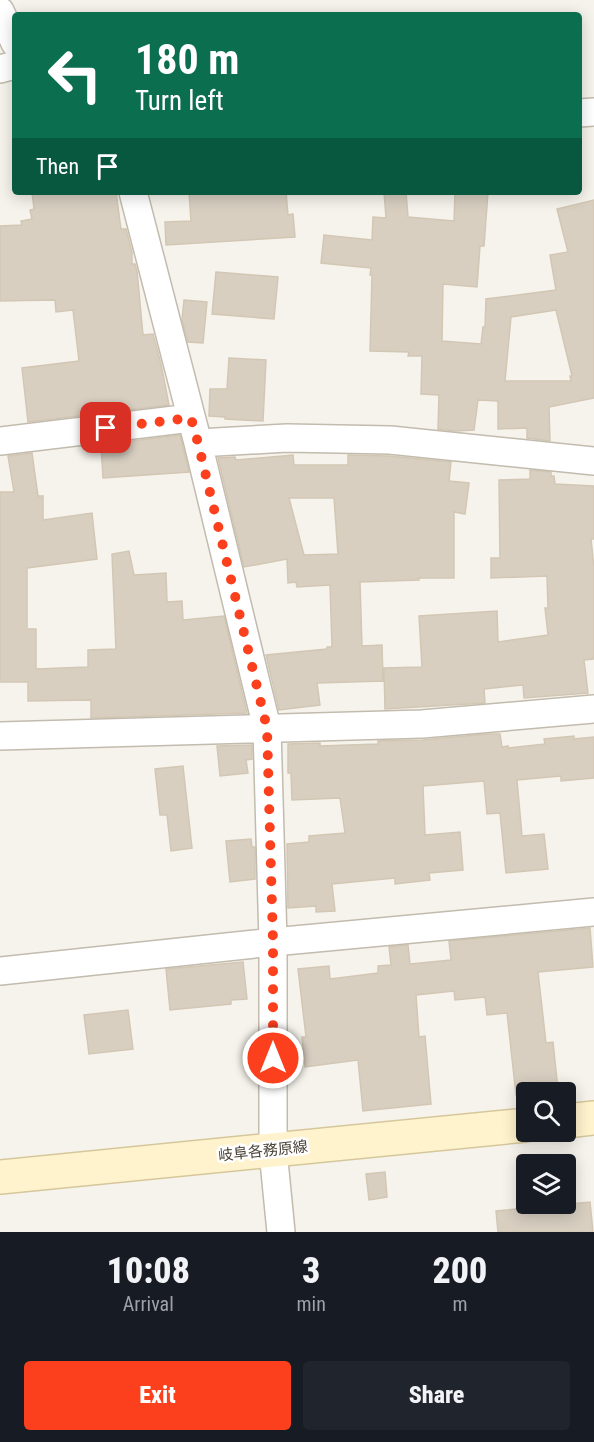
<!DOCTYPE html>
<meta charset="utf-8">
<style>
body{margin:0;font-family:"Roboto Condensed","Noto Sans JP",sans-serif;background:#20242c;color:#f1f3f6;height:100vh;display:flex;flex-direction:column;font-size:22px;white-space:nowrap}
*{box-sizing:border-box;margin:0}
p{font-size:20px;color:#9ea1a6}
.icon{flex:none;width:33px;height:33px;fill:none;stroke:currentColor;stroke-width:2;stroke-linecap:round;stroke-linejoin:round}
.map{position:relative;height:1232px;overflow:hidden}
.sheet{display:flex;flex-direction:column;background:#171b24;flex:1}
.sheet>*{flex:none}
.guide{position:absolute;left:12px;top:12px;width:570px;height:183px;border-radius:6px;box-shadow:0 3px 15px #0003;background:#0b6e4f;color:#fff;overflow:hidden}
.controls{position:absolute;left:516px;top:1082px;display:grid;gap:12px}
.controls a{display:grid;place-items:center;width:60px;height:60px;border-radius:6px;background:#171b24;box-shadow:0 3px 15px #0003;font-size:30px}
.pin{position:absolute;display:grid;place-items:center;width:51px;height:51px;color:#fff;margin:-26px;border-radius:12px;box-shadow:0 3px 9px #0006}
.me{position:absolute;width:66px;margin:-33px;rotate:0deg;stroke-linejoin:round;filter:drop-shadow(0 0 4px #0008)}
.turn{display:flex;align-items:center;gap:21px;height:126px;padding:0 24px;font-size:27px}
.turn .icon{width:78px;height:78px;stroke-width:2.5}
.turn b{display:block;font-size:42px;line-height:51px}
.then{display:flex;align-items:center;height:57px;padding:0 24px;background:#0003;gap:12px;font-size:22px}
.eta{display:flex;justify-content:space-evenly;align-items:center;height:102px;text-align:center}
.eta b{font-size:36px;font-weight:800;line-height:42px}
.cta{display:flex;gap:12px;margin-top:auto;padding:12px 24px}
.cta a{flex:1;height:69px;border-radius:6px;background:#fc3f1d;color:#fff;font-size:24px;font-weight:800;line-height:69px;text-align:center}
.cta a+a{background:#20242c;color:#f1f3f6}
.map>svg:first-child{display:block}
</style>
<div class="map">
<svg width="594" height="1232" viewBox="0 0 594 1232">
<rect width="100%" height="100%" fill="#f6f3ec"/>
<path fill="#d8cfc1" stroke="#d3c7b4" stroke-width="1.5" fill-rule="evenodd" d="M32 192H116L121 229H126L132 252V264H135L137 271 143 335 153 334 161 364 169 405 28 422 22 368 79 361 73 310 56 312 55 300 0 301V226L22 225 21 221 32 219 30 210 34 209Z
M189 192H286L288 215 293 214 295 237 166 245 165 222 191 221Z
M384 192H406L408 217 454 221 455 192H488L484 246H480L477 287 443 284 442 341 481 344 483 327H485L486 299 556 290 550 255 568 252 557 209 594 200V398L549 407 550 441 527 438V428L498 429V401L478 400 474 430 456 431 438 429 439 395 421 394 422 356H408L409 352 370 351 372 275H370L371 268 321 263 324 235 372 240 373 217 386 218ZM556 310 572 376H570L571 381H505L511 317Z
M216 272 278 277 274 319 212 314Z
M184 300 207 302 203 343 188 342 182 320Z
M229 358 266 360 263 421 225 419V417L209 416 210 389H227Z
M180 435 189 472 103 478 101 445Z
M32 453 38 496H43V520L92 513 97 559 27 568V629H36V669L88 667V650L116 649 112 554 129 551 134 575 166 573 167 602 182 601 183 620 224 616 247 713 91 718V700L28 701V682H0V492H14L8 456Z
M293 455 294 465H348V455L389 456 451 462 449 481 469 483 465 514 454 512V578H419V580L360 582 362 646 382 645 383 681 317 683 320 705 279 710 266 655 327 649V647H332L330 585 297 587 296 582 288 583 287 559 244 567 218 458 235 457 236 460ZM289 498H334L338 554 304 555Z
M530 470 551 472V476H554L555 484 594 486V539H591L594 568V659L584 660 588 693 524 698 523 685 484 689 485 703 385 709 384 668 422 667 419 616 497 611 498 642 548 635 545 608H548L547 576 491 578V558H500L499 480 530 479Z
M487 734H500L502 747 508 746V748L545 744 544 739 574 736V739L594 737V778L561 781V776L517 780 522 836 544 834 548 869 506 873 500 813 487 814 484 781 423 786 425 835 460 832 463 870 429 873 430 880 395 884V878L332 884 335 911 316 912V906L288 908 287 844 309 842V836L345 833 340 798 292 800 291 773H288V744L320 743V746L378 744V741L423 740Z
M252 745V759L246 760 248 773 220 776 217 746Z
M183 766 192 848 171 851 167 815H160L155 769Z
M251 839 252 847H255V879L230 882 226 841Z
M590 928 593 967 538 972 546 1043 553 1042 558 1090 526 1092V1094L516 1095 507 1013 487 1015 485 997 455 1000 454 991 416 995 419 1037 425 1036 431 1104 363 1111 358 1060 305 1067 302 1037H306L298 969 329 966 330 979 378 973V966L391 965 389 947 408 945 410 964 451 960 449 941Z
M243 962 247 999 231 1000V1004L170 1010 166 969Z
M128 1010 133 1049 89 1054 84 1015Z
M385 1172 387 1197 369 1200 366 1174Z
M590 1202 593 1232H498L496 1211Z"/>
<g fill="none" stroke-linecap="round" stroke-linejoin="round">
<defs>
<path id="street" d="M0 11 15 43
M0 69 15 65
M579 113 594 112
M133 192 198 443 267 728 273 942V1151L281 1232
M0 441 191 418
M198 443 287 438 390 440 594 461
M0 736 422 724 594 709
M0 971 273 942 594 912"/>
<path id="secondary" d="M566 1121 594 1118
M0 1177 526 1125"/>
</defs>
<use href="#street" stroke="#c2bbae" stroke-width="30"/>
<use href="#secondary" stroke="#d6c79b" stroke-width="36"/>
<use href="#street" stroke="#fff" stroke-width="27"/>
<use href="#secondary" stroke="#fff3cd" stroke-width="33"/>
</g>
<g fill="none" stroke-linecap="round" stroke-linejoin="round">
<path stroke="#fc3f1d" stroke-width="10" stroke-dasharray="0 18" d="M106 428 191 418 198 443 267 728 273 942V1058"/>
</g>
<g text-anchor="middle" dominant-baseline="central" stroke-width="5" stroke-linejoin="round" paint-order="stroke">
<g font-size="15" fill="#4b4439" stroke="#fff">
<text transform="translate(263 1151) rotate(-6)">岐阜各務原線</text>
</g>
</g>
</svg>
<div class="controls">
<a><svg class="icon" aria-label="search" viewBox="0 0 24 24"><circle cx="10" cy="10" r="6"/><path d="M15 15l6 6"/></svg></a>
<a><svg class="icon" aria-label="layers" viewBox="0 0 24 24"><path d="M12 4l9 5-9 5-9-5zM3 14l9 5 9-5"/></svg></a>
</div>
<div class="pin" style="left:106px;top:428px;background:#d93025"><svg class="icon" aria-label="arrive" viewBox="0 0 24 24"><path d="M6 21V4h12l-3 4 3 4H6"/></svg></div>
<svg class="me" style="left:273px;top:1058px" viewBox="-20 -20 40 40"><circle r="17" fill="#fc3f1d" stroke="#fff" stroke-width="3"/><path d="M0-11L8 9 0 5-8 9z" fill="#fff"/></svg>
<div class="guide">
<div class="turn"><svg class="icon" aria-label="left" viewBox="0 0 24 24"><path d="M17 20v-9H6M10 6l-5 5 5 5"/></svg><div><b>180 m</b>Turn left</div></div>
<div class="then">Then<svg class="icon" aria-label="arrive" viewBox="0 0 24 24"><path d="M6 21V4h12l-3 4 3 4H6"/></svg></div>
</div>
</div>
<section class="sheet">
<div class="eta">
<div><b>10:08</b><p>Arrival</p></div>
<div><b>3</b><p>min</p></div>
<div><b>200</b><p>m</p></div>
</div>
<div class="cta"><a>Exit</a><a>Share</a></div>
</section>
